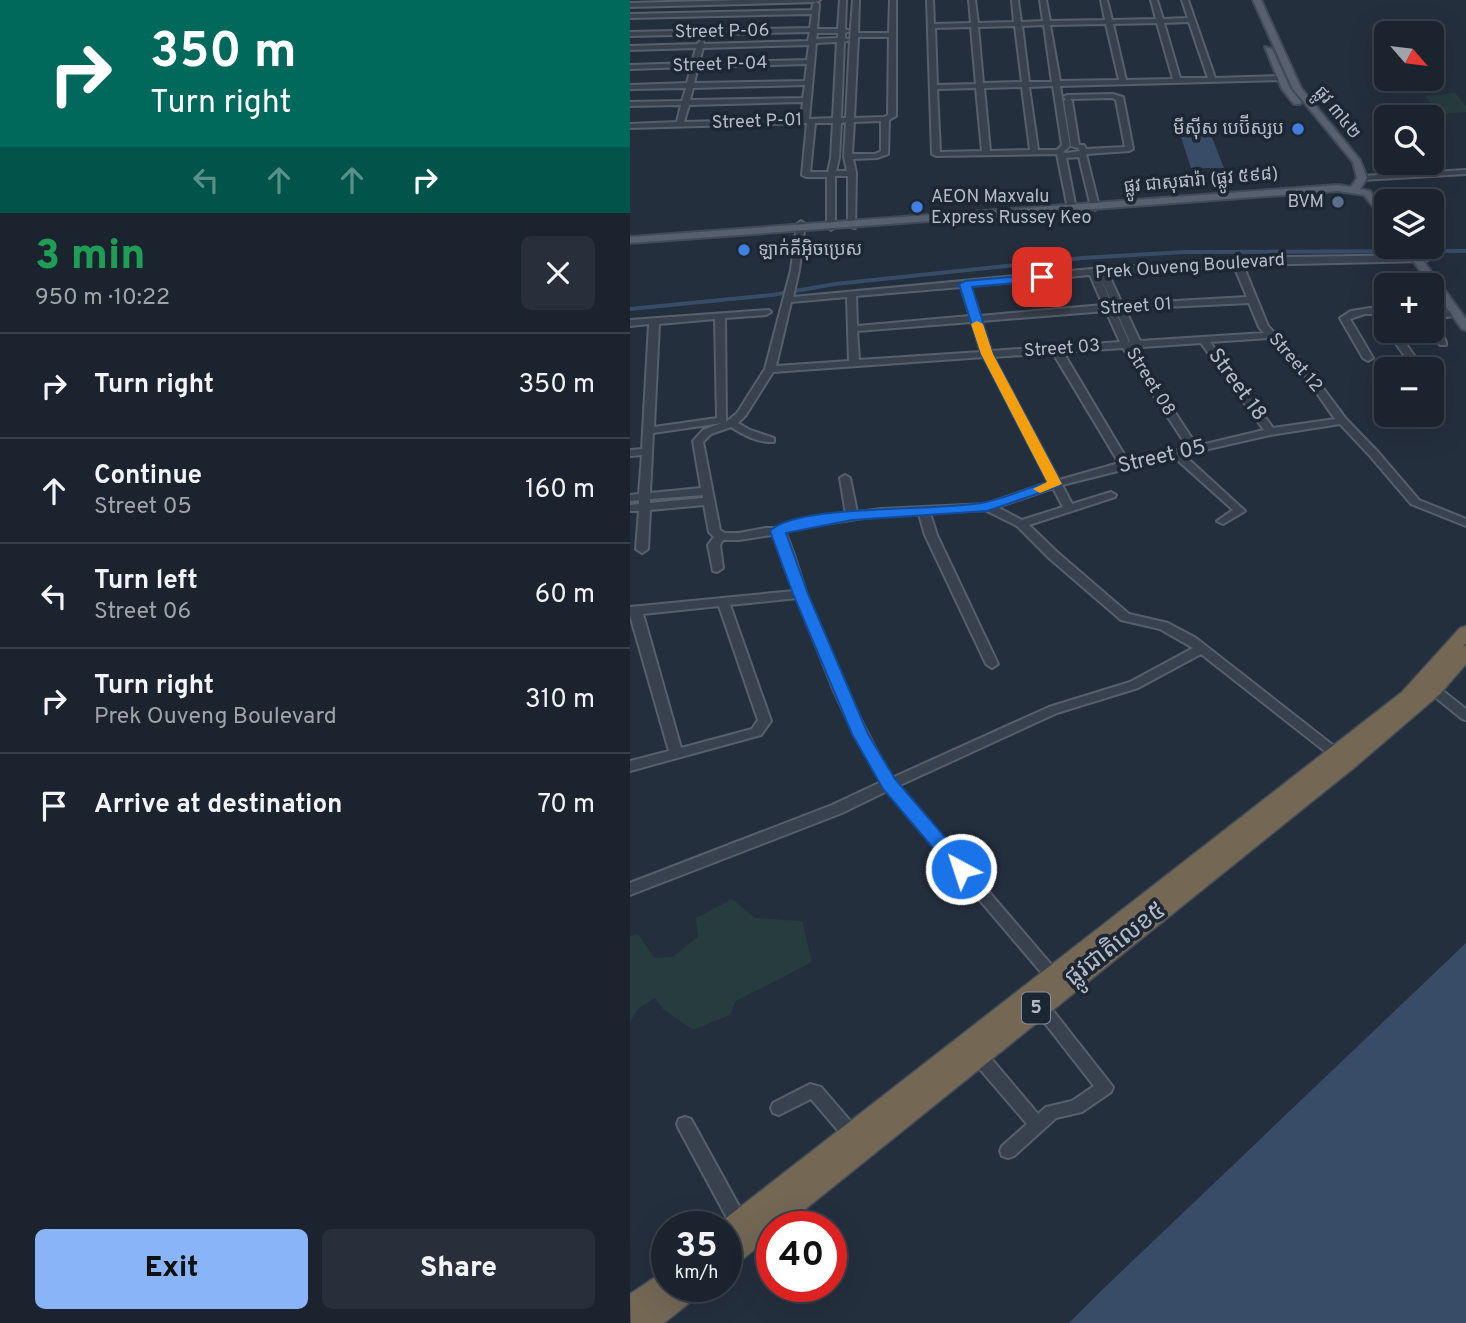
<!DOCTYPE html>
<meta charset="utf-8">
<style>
body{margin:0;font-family:Overpass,"Noto Sans Khmer",sans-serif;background:#282f3a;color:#f1f3f6;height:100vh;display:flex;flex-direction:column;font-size:26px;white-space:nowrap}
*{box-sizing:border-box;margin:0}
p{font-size:23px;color:#a0a4aa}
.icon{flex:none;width:38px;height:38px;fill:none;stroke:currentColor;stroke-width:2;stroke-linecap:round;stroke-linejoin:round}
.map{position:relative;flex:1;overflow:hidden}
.details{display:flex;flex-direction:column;background:#1b232e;width:630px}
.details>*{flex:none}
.hud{background:#00695c;color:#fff;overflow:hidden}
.needle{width:46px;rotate:118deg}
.fabs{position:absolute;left:744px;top:21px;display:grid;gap:14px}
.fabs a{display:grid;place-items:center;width:70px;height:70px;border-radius:10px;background:#1b232e;box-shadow:0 7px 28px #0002,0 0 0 2px #39404a;font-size:35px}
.speed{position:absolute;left:21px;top:1211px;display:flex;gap:14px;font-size:35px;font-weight:700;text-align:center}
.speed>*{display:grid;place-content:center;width:91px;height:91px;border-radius:50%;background:#1b232e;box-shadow:0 7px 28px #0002,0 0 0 2px #39404a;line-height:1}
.speed small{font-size:18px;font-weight:400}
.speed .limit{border:10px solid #d22;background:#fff;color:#111}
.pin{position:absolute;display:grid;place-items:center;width:60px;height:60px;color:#fff;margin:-30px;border-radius:14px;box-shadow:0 4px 10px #0006}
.me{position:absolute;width:77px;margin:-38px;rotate:320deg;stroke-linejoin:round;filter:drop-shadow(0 0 5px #0008)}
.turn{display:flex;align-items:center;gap:24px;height:147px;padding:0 35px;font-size:32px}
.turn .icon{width:91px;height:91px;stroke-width:2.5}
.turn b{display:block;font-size:49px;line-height:60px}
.lanes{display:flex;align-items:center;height:66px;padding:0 35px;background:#0003;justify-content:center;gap:35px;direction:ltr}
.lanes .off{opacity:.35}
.round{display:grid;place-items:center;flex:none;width:74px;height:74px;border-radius:10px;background:#282f3a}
.overview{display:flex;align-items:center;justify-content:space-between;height:119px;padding:0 35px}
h1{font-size:42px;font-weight:800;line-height:52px;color:#1e9e55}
.action{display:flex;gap:14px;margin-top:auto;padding:14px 35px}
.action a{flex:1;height:80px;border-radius:10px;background:#8ab4f8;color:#111;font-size:28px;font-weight:800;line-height:80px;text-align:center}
.action a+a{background:#282f3a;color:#f1f3f6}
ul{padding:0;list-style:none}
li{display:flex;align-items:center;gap:21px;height:105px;padding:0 35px;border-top:2px solid #39404a}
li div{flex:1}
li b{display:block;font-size:26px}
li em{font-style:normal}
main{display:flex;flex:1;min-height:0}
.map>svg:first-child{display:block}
</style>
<main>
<section class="details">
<div class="hud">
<div class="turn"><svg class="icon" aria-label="right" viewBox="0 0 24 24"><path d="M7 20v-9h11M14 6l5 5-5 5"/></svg><div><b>350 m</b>Turn right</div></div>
<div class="lanes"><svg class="icon off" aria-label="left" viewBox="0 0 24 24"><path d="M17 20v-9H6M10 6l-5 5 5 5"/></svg><svg class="icon off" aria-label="ahead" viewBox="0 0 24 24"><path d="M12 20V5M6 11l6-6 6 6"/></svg><svg class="icon off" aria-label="ahead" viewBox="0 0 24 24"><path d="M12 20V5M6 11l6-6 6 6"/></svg><svg class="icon" aria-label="right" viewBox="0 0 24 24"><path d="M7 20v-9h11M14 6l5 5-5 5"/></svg></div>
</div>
<div class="overview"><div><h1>3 min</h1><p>950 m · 10:22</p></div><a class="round"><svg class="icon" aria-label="close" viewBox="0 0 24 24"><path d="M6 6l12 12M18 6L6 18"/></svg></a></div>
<ul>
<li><svg class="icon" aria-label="right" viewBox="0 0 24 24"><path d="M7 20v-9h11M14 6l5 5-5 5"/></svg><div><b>Turn right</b></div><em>350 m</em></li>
<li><svg class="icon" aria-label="ahead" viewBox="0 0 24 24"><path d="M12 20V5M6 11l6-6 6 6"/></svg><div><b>Continue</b><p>Street 05</p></div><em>160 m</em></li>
<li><svg class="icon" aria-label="left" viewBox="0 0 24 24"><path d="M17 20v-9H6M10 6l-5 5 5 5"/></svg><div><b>Turn left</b><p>Street 06</p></div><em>60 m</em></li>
<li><svg class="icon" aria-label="right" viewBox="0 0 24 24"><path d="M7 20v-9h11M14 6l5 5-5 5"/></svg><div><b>Turn right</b><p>Prek Ouveng Boulevard</p></div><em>310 m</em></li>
<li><svg class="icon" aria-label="arrive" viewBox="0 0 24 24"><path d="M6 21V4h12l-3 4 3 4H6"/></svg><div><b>Arrive at destination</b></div><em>70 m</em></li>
</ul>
<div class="action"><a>Exit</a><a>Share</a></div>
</section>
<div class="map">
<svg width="836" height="1323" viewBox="0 0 836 1323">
<rect width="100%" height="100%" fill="#242f3e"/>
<path fill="#263c3f" d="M825 93 836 106V112L810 114 795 96Z
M102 899 125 918 172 921 182 962 106 1001 100 1015 63 1030 33 1009 25 998 9 1008 0 1021V936L8 934 24 958 42 957 68 937 66 918Z"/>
<path fill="#394c67" d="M581 135 594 168H561L551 137Z
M836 943V1323H439L471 1291Z"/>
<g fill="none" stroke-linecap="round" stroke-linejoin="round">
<path fill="#394c67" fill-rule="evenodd" d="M836 249V253L555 254 452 260 205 286 142 297 0 311V307L142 293 205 282 452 256 555 250Z"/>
<defs>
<path id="minor" d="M112 0H190L186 2 189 4 187 29H208L210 0H216L215 29 220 31 215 33V38L220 40 223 0H229L228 33H259L260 0H266V116L259 120 258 154 247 158 223 159 226 173 225 228 218 226V176H205V227L201 230 197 227V177H176L172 175 177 123 0 128V124L47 122 51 105 0 106V102L52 101 56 88 0 89V85L57 83 61 67 0 69V65L62 63 66 48 0 50V46L67 44 71 40 73 41 74 44 178 41 180 32 0 36V32L180 28 182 14 0 18V14L182 10 183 4 186 2 0 7V3ZM187 33H208V38L186 39ZM228 37H259L258 115 254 117 224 118ZM220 40 216 118H211L214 42ZM207 42 203 118 179 119 186 43ZM179 45 177 60 69 63 73 48ZM177 64 175 81 64 83 68 67ZM175 85 173 98 60 100 63 88ZM173 102 171 119 54 122 59 105ZM251 121V151L245 154H222L224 122ZM216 122 214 157 217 171H206L209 158 211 123ZM185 123H203L201 158 198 172H180Z
M297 0H303L304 24 341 23 339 0H345L348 23 384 22 382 0H388L391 22 413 21 410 0H416L420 21 475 20 471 0H477L482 20 526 19 521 0H527L533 19 558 18 552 0H558L585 78 651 76 655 78 651 80 430 86 440 146 433 152 436 153 450 151 448 148 441 146 434 101 436 99 433 97 437 95 483 94 493 97 503 149 499 151 456 154 469 207 465 210 461 207 449 157 436 158 446 209 442 212 438 209 427 154 306 156 302 154ZM559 22 578 78H550L534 23ZM527 23 543 79 496 80 483 24ZM476 24 489 80 430 81 420 25ZM414 25 422 82H399L392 26ZM385 26 392 82 353 83 348 27ZM341 27 346 84 307 85 305 28ZM423 86 432 145 427 150H408L399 87ZM392 87 400 150 360 151 354 88ZM346 88 352 151 310 152 307 89ZM482 98 486 100 495 147 456 149 454 145H449L442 101 440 99Z
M836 170V174L732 180 728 178 732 176Z
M171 221 175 224 169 270 163 297 472 268 659 257 796 255 800 258 796 261 613 265 638 326 681 372 716 419 748 452 789 500 836 519V526L781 504 740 456 710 424 640 435 570 451 565 454 554 455 615 511 593 524 587 521 603 510 544 457 432 485 442 504 481 492 486 495 485 497 399 525 427 552 499 614 538 623 566 638 718 757 716 760H706L571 654 508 688 427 713 268 786 431 976 433 980 431 984 426 986 421 984 257 791 212 813 0 895V883L202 805 251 782 224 734 204 691 167 598 100 605 141 721 131 735 0 771V761L39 751 0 615V607L164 591 146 536 142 535 109 540H93L90 545 93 568 87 572 83 571 78 545 84 537 79 532 74 505 20 510 18 549 12 553 6 549 9 511H0V505L9 504V500L0 501V495L9 494 12 455 0 456V450L12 449 19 324 0 326V320L139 310 141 312 136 315 95 318 96 422 107 413 135 369 161 270 167 224ZM604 266 617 297 492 304 478 273ZM469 274 483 305H482ZM460 275 473 305 350 316 340 286ZM331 287 340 316 227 326 226 296ZM217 297 219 361 146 366 161 302ZM619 303 629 327 634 333 510 341 495 309ZM485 310H486L500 342H499ZM476 311 490 342 361 351 351 321ZM85 319 87 418 24 427 29 324ZM342 322 351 352 229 360 227 331ZM639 338 675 376 705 419 643 428 580 342ZM571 343 634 430 567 446 502 347 508 351 511 350 512 347ZM493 348 558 448 498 461 433 352ZM423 353 489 463 429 480 363 357ZM354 357 420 482 356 504 252 509 227 512 220 478 215 475 210 478 216 514 159 523 145 528H135L109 533H95L90 530 73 442 81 434 101 427C113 435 129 443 144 442V438L120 430 108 423 116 415 143 372ZM92 423 73 430 63 441 71 488 20 493 23 433ZM423 488 433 507 392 520 367 507ZM73 495V498L20 503V499ZM355 510 387 526 419 558 491 620 530 629 563 648 500 682 419 707 262 778C228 720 203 660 178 598 170 576 165 553 155 532L162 529 252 515 289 514 295 535 356 664 362 668 368 664 307 535 300 513ZM89 606 128 720 122 729 51 748 13 614Z
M740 308H756V314H735L720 319 743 358 738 361 733 358 710 318 721 311Z
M825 310 830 313 828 315 802 320V314Z
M802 325C808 327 817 340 816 345H810L799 331H802Z
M757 331H767L785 357 783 359H777Z
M804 686 808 687 836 709V720L832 719 800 693 798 690 800 687Z
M406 1002 424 1012 483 1087 481 1092 452 1112 426 1118 384 1156 378 1158 372 1156 370 1151 372 1146 397 1124 342 1060 340 1055 342 1050 348 1048 354 1050 408 1114 416 1107 442 1101 464 1086 414 1022 401 1013 398 1008 401 1003Z
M180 1084 191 1087 228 1130 230 1135 228 1140 222 1142 216 1140 181 1099 149 1115 143 1113 141 1108 143 1103Z
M55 1117 61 1119 115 1217 117 1223 115 1229 109 1231 103 1229 49 1129 47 1124 49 1119Z"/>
<path id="major" d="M623 0H631L671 88 730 160 737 178 730 189 740 191 756 211V220L753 219 734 195 708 191 0 243V237L708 185 721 187 727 178 723 162 663 89Z
M635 47 642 49 660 88 671 102 670 104H664L652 89Z
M773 247H783L836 319V330L832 329Z"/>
<path id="highway" d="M836 626V643L833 647 836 646V664L810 694 725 767 153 1227H142V1236L105 1265 96 1269V1227H87V1225L772 692 830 628Z
M37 1269V1286H72L69 1295 34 1323H1L0 1294Z"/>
</defs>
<use href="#minor" stroke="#565f6c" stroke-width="4"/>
<use href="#major" stroke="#414a57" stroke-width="4"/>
<use href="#highway" stroke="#434c59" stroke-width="3"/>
<use href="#minor" fill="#38414e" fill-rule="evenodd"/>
<use href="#major" fill="#56606e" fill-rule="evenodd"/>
<use href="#highway" fill="#746855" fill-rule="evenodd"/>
</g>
<path fill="#1a73e8" stroke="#114b97" stroke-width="2" d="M412 274 416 275V280L342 287 363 354 432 484 430 486 357 511 222 520 156 533 178 594 238 734 265 779 338 864 340 869 338 874H325L253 789 222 734 163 594 140 531C167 503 314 512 356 502 377 498 397 488 417 482L351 354 329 284 335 281Z"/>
<path fill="#f59e0b" d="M347 321 353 324 363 354 432 484 410 493 403 489 417 482 351 354 341 324Z"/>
<g fill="#3f7fe0" stroke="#1d2633" stroke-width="2.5">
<circle cx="668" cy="129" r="7"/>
<circle cx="287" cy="207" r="7"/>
<circle cx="114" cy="250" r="7"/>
</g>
<circle fill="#5c6f8a" stroke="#1d2633" stroke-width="2.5" cx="708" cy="202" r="7"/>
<g text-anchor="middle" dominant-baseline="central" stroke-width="7" stroke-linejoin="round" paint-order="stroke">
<g font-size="18" fill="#b4bcc9" stroke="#1d2633">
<text transform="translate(92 32) rotate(-1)">Street P-06</text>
<text transform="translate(90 65) rotate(-2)">Street P-04</text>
<text transform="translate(707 113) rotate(51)">ផ្លូវ ៣៤២</text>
<text transform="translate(127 122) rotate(-2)">Street P-01</text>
<text transform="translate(571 181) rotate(-5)">ផ្លូវ ជាសុផារ៉ា (ផ្លូវ ៥៩៨)</text>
<text transform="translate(560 267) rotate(-4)">Prek Ouveng Boulevard</text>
<text transform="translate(506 307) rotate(-4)">Street 01</text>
<text transform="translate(432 349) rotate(-4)">Street 03</text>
<text transform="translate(665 363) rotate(49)">Street 12</text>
<text transform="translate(520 382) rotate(58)">Street 08</text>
</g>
<g font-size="18" fill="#b4bcc9" stroke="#1d2633" text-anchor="end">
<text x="654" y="129">មីសុីស បេប៊ីស្សប</text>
<text x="301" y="197" text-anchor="start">AEON Maxvalu<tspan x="301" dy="21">Express Russey Keo</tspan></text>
<text x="694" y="202">BVM</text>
<text x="128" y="250" text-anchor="start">ឡាក់គីអ៊ិចប្រេស</text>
</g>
<rect fill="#1d2633" stroke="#878f9c" stroke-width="2" x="392" y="992.5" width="28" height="31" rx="5"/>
<g font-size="19" font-weight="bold" fill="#b4bcc9">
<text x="406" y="1008">5</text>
</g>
<g font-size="21" fill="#b4bcc9" stroke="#1d2633">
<text transform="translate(607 385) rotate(54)">Street 18</text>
<text transform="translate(532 457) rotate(-13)">Street 05</text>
</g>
<g font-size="24" fill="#b4bcc9" stroke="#1d2633">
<text transform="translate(486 945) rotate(-38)">ផ្លូវជាតិលេខ៥</text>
</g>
</g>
</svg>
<div class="fabs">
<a><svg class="needle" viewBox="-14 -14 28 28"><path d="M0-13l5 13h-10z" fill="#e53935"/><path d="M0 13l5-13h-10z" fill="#a0a4aa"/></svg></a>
<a><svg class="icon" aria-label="search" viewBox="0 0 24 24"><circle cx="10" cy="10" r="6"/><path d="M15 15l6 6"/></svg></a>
<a><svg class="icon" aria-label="layers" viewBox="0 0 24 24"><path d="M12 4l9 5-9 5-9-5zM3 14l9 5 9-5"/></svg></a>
<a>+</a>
<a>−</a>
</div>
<div class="speed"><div>35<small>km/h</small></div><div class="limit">40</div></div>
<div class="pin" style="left:412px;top:277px;background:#d93025"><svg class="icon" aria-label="arrive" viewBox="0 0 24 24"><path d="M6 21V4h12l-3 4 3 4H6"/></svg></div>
<svg class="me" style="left:331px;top:869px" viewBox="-20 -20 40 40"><circle r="17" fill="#1a73e8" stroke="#fff" stroke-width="3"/><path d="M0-11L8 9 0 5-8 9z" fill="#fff"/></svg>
</div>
</main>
